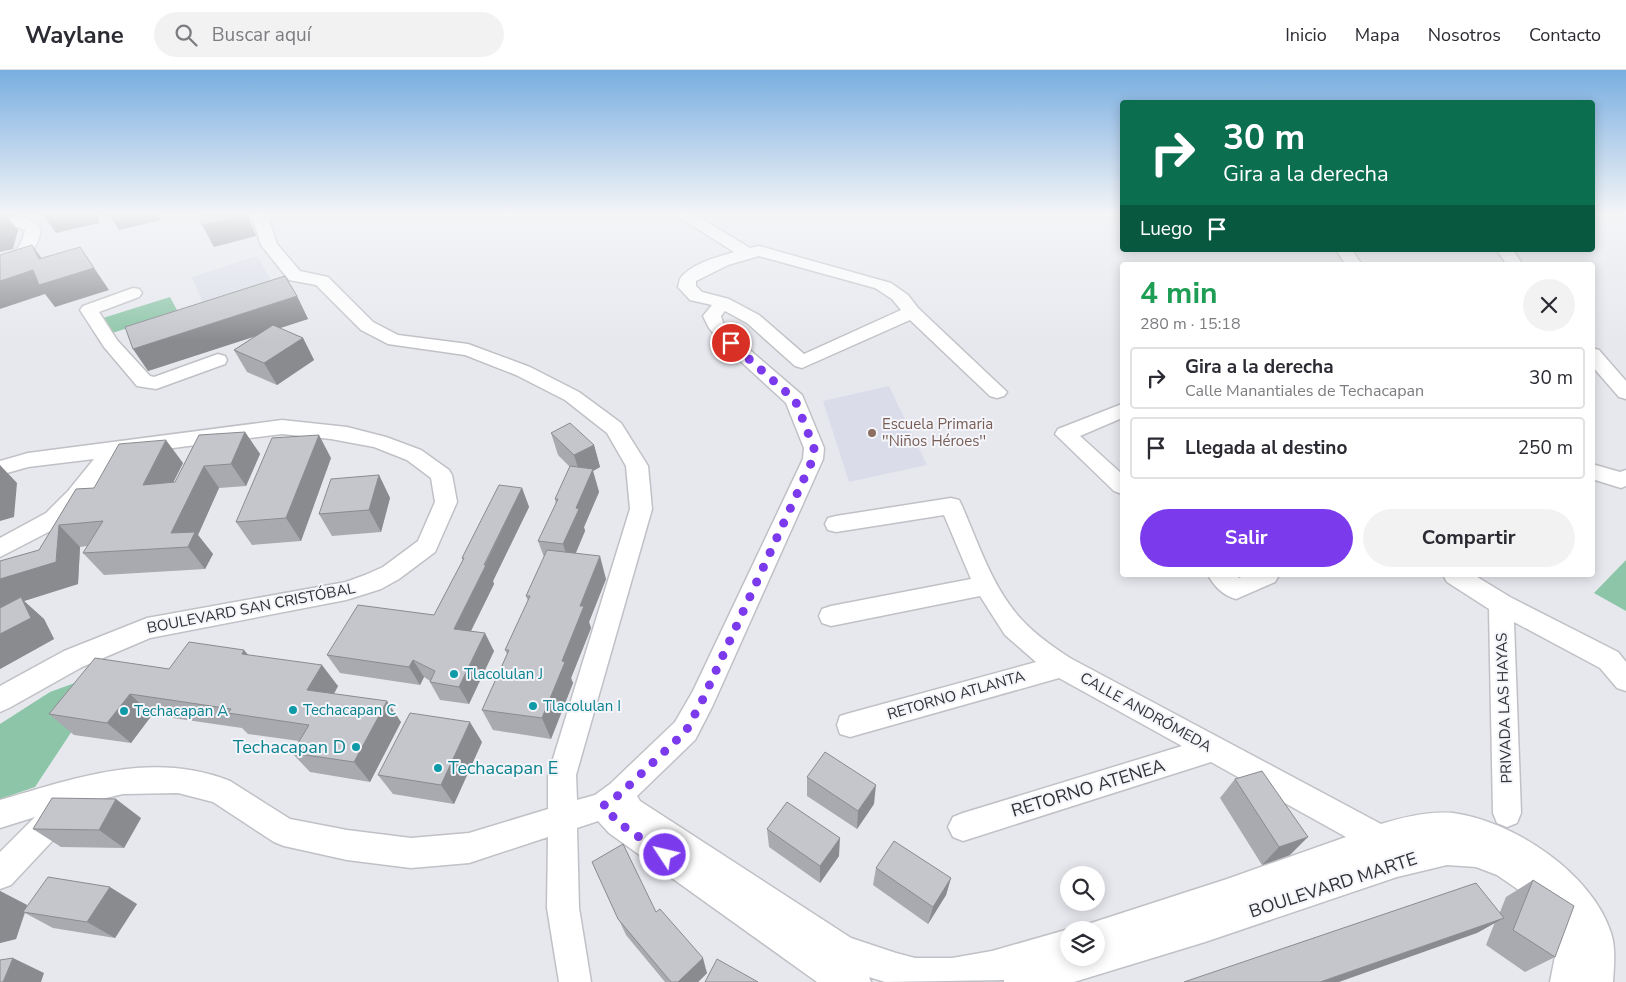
<!DOCTYPE html>
<html lang="es">
<meta charset="utf-8">
<style>
body{margin:0;font-family:"Nunito Sans",sans-serif;background:#f2f2f3;color:#2b2b33;height:100vh;display:flex;flex-direction:column;font-size:19px;white-space:nowrap}
*{box-sizing:border-box;margin:0}
p{font-size:16px;color:#7c7c81}
.icon{flex:none;width:28px;height:28px;fill:none;stroke:currentColor;stroke-width:2;stroke-linecap:round;stroke-linejoin:round}
.map{position:relative;flex:1;overflow:hidden}
.details{position:absolute;left:1120px;top:192px;width:475px;height:315px;display:flex;flex-direction:column;background:#fff;border-radius:5px;box-shadow:0 2px 12px #0003}
.details>*{flex:none}
.hud{position:absolute;left:1120px;top:30px;width:475px;height:152px;border-radius:5px;box-shadow:0 2px 12px #0003;background:#0b6e4f;color:#fff;overflow:hidden}
.buttons{position:absolute;left:1060px;top:796px;display:grid;gap:10px}
.buttons a{display:grid;place-items:center;width:45px;height:45px;border-radius:50%;background:#fff;box-shadow:0 2px 12px #0003;font-size:25px}
.pin{position:absolute;display:grid;place-items:center;width:42px;height:42px;color:#fff;margin:-21px;border:2px solid #fff;border-radius:50%;box-shadow:0 1px 5px #0007}
.me{position:absolute;width:55px;margin:-28px;rotate:305deg;stroke-linejoin:round;filter:drop-shadow(0 0 4px #0008)}
.turn{display:flex;align-items:center;gap:18px;height:105px;padding:0 20px;font-size:22px}
.turn .icon{width:65px;height:65px;stroke-width:2.5}
.turn b{display:block;font-size:35px;line-height:42px}
.then{display:flex;align-items:center;height:48px;padding:0 20px;background:#0003;gap:10px;font-size:19px}
.round{display:grid;place-items:center;flex:none;width:52px;height:52px;border-radius:26px;background:#f2f2f3}
.overview{display:flex;align-items:center;justify-content:space-between;height:85px;padding:0 20px}
h1{font-size:30px;font-weight:700;line-height:38px;color:#1e9e55}
.action{display:flex;gap:10px;margin-top:auto;padding:10px 20px}
.action a{flex:1;height:58px;border-radius:30px;background:#7c3aed;color:#fff;font-size:20px;font-weight:700;line-height:58px;text-align:center}
.action a+a{background:#f2f2f3;color:#2b2b33}
ul{padding:0;list-style:none}
li{display:flex;align-items:center;gap:15px;height:62px;margin:0 10px 8px;padding:0 10px;border:2px solid #e1e1e2;border-radius:5px}
li div{flex:1}
li b{display:block;font-size:19px}
li em{font-style:normal}
header{display:flex;align-items:center;gap:30px;box-sizing:border-box;height:70px;padding:0 25px;background:#fff;border-bottom:1px solid #e1e1e2}
header strong{font-size:24px}
nav{display:flex;gap:28px;margin-inline-start:auto;font-size:18px}
.search{width:350px;height:45px;background:#f2f2f3;display:flex;align-items:center;gap:12px;box-sizing:border-box;padding:0 18px;border-radius:28px;color:#7c7c81;font-size:19px}
.map>svg:first-child{display:block}
</style>
<header>
<strong>Waylane</strong>
<div class="search"><svg class="icon" aria-label="search" viewBox="0 0 24 24"><circle cx="10" cy="10" r="6"/><path d="M15 15l6 6"/></svg>Buscar aquí</div>
<nav><a>Inicio</a><a>Mapa</a><a>Nosotros</a><a>Contacto</a></nav>
</header>
<div class="map">
<svg width="1626" height="912" viewBox="0 0 1626 912">
<rect width="100%" height="100%" fill="#e7e8ee"/>
<path fill="#dadde9" d="M257 186 272 212 204 235 192 207Z
M889 316 927 395 849 412 823 331Z"/>
<path fill="#8cc5a7" d="M170 227 178 242 109 264 103 248Z
M1626 490V541L1594 523Z
M113 599 35 717 0 729V654L50 622Z"/>
<g fill="none" stroke-linecap="round" stroke-linejoin="round">
<defs>
<path id="minor" d="M251 143H267L277 174 300 201 328 207 373 252 398 265 468 274 530 297 579 322 621 353 648 396 652 439 576 705 577 730 595 725 610 714 675 652 693 621 803 389 804 378 786 333 725 277 709 258 703 246 712 235 690 230 678 217 680 209C690 194 717 187 734 182L673 143H692L750 178 759 176 891 213 908 225 918 238 1007 322 1004 326 997 328 990 326 910 250 802 298 795 296 747 253 725 241 721 246 723 253 737 269 802 325 824 378 823 389 712 637 695 670 637 726 640 731 851 868 896 883 915 888H952L992 881 1069 859 1071 860H1069V888H1096V860H1083L1085 855 1227 809 1346 767 1211 692 963 771 953 767 948 757 953 747 963 743 1182 676 1059 608 850 667 840 664 837 655 840 646 850 643 1036 592 1005 565 980 526 831 556 822 553 819 546 822 539 831 536 971 509 944 445 836 462 828 460 825 454 828 448 836 446 951 428 959 430 962 436C979 475 993 519 1022 550 1036 565 1053 577 1070 588L1381 754C1404 747 1429 741 1453 743 1513 751 1592 803 1611 863 1616 878 1614 896 1613 912H1550L1557 876 1551 855 1532 829 1497 805 1476 797 1447 795 1397 807 1205 872 1074 912H1004V910L885 912 869 907 871 912H817L609 763 598 751 577 758 579 838 591 912H559L547 838 548 767 469 793 411 798 347 790 284 776 274 772 213 732 178 723 123 724 72 736 74 742 70 752 11 815 0 819V782L35 747 0 758V730C76 708 152 680 230 711L290 749 347 760 411 768 469 763 548 739V705L630 439 626 396 607 363 565 330 516 305 465 285 388 274 361 260 316 215 289 210 261 175ZM759 186 875 218 892 229 901 240 804 284 759 245 729 229 702 222 696 216V211L728 195Z
M0 146C14 146 32 147 41 159 37 183 23 194 0 200V189C15 183 22 177 25 160L17 157 0 156Z
M1336 180H1352L1362 195H1346Z
M1497 180H1513L1523 195H1507Z
M133 218 139 219 142 223 139 227 99 242 117 270 150 306 154 307 218 284 225 286 227 290 225 294 156 319 137 316 104 277 80 240 83 236Z
M1592 278 1599 280 1626 311V329L1619 327 1592 296Z
M1122 334V348L1080 366 1122 404V424L1114 421 1055 364 1058 359Z
M282 350 347 357 386 367 421 380 449 400 452 405 457 432 435 482 399 509 381 519 346 530 150 568 82 597 9 638 0 642V616L64 581 147 548 346 512 365 505 383 497 418 471 435 432 431 408 407 390 374 377 331 369 282 364 119 385 84 433 62 455 0 487V468L46 443 68 421 94 389 28 397 0 405V391L28 383Z
M1592 394 1620 402 1626 400V416L1621 418 1592 409Z
M1208 505H1235L1239 508 1245 505H1279L1275 512 1236 529C1224 526 1214 516 1208 505Z
M1443 505H1474L1510 527 1618 582 1626 592V621L1617 618 1600 598 1514 552 1521 743 1517 753 1507 757 1497 753 1493 743 1489 539 1447 512Z"/>
</defs>
<use href="#minor" stroke="#c0c1c6" stroke-width="3"/>
<use href="#minor" fill="#fff" fill-rule="evenodd"/>
</g>
<path fill="#a9aaaf" d="M297 226 308 249 280 258 303 268 314 290 277 315 247 302 234 280 256 266 148 301Z
M245 362 260 384 246 416 219 418 198 465 213 484 205 499 104 505 83 483 87 476 80 477 78 514 24 531 44 549 54 569 0 599V491L39 480 76 419 94 418 183 393 173 412H175Z
M551 363 594 375 600 397 593 401 599 422 584 457 585 461 576 483 606 509 589 552 591 558 571 608 573 613 551 669 493 660 482 640 507 584 505 580 528 531 526 526 544 487 538 471 556 434 555 429 570 397 558 385Z
M331 388 301 471 252 475 236 452Z
M379 405 390 428 381 462 332 466 319 444Z
M522 418 529 437 493 511 494 514 471 561 494 581 469 634 440 630 430 612V611L424 607 420 615 340 603 327 585 434 545 463 491 462 488Z
M248 585 338 616 334 624 401 652 370 712 310 702 292 683 299 671 248 664 242 658 152 645 131 673 74 665 49 644 169 599Z
M482 672 454 734 393 724 378 705Z
M807 707 874 734 857 759 807 726Z
M1235 709 1290 785 1262 795 1220 728Z
M141 748 124 778 61 777 33 759Z
M767 759 839 786 820 813 769 777Z
M592 792 656 842 707 903 698 912H665L626 865Z
M876 798 951 808 946 825 928 854 873 815Z
M1533 810 1555 887 1525 902 1486 875 1495 852 1477 863 1500 842 1506 827Z
M0 821 27 835 26 837 137 834 115 868 53 858 25 843 16 869 0 873Z"/>
<path fill="#8a8b8f" d="M1 143H5L18 160 13 179 0 182V147Z
M42 143H98L99 153 56 163Z
M108 143H160L161 150 119 160Z
M244 143H247L256 166 214 177 202 155Z
M32 175 48 197 80 177 109 220 55 237 45 224 0 239V211L33 200 39 189Z
M297 226 308 249 148 301 133 279Z
M303 268 314 290 277 315 264 293Z
M245 362 260 384 246 416 231 394Z
M319 365 331 388 301 471 286 448Z
M166 370 183 393 161 437 143 415Z
M594 375 600 397 593 401 599 422 584 457 585 461 570 496 563 474 576 438 581 408 574 385Z
M0 395 17 413 14 447 0 451Z
M204 396 219 418 198 465 213 484 205 499 188 477 171 463Z
M379 405 390 428 381 462 369 440Z
M522 418 529 437 493 511 494 514 463 577 454 559Z
M59 455 80 477 78 514 24 531 44 549 54 569 0 599V509L56 492Z
M600 486 606 509 589 552 591 558 571 608 573 613 551 669 542 648 580 536Z
M485 563 494 581 469 634 459 617Z
M244 580 262 601 242 584Z
M413 590 424 607 420 615 409 597Z
M322 595 338 616 324 641 307 620Z
M130 624 152 645 131 673 107 653Z
M387 631 401 652 370 712 354 692Z
M470 652 482 672 454 734 441 715Z
M876 715 874 734 857 759 858 741Z
M116 729 141 748 124 778 99 760Z
M1308 767 1290 785 1262 795 1279 777Z
M840 768 839 786 820 813V796Z
M951 808 946 825 928 854 933 837Z
M110 817 137 834 115 868 87 852Z
M0 821 27 835 16 869 0 873Z
M1504 848 1477 863 1339 912H1320Z
M13 888 44 903 41 912H3Z
M703 888 707 903 698 912H678Z"/>
<path fill="#c5c6cc" stroke="#8a8b8f" d="M199 143H244L245 145 202 155Z
M32 175 39 189 80 177 94 198 39 215 33 200 0 211V185Z
M285 206 297 226 133 279 125 257Z
M273 255 303 268 264 293 234 280Z
M570 353 594 375 574 385 551 363Z
M245 362 231 394 204 396 171 463 195 462 188 477 83 483 103 451 59 455 56 492 0 509V491L39 480 76 419 94 418 119 374 166 370 143 415 175 412 199 365Z
M319 365 286 448 236 452 272 368Z
M570 396 593 399 576 438 579 439 563 474 538 471 558 429H555Z
M379 405 369 440 319 444 331 409Z
M499 415 522 418 484 495H486L454 559 485 563 459 617 430 612 435 601 413 590 409 597 327 585 358 535 434 545 464 488H462Z
M547 480 600 486 580 536H584L562 591 565 592 542 648 482 640 509 580H505L530 526H526Z
M21 527 31 548 0 564V538Z
M189 572 244 580 242 584 322 595 307 620 387 631 354 692 292 683 309 655 228 643 231 639 130 624 107 653 49 644 95 588 169 599Z
M410 643 470 652 441 715 378 705Z
M825 682 876 715 858 741 807 707Z
M1262 701 1308 767 1279 777 1235 709Z
M52 728 116 729 99 760 33 759Z
M787 732 840 768 820 796 767 759Z
M894 771 951 808 933 837 876 798Z
M623 774 656 842 660 839 703 888 678 912H671L618 849 592 792Z
M48 807 110 817 87 852 23 842Z
M1533 810 1574 836 1555 887 1513 860Z
M1476 813 1504 848 1320 912H1184Z
M13 888 3 912H0V890Z
M717 889 758 912H705Z"/>
<linearGradient id="sky" x2="0" y2="1"><stop stop-color="#79aee0"/><stop offset="0.53" stop-color="#f4f5f7"/><stop offset="1" stop-color="#f4f5f7" stop-opacity="0"/></linearGradient>
<rect width="1626" height="271" fill="url(#sky)"/>
<g fill="none" stroke-linecap="round" stroke-linejoin="round">
<path stroke="#7c3aed" stroke-width="9" stroke-dasharray="0 16.2" d="M665 785 619 753 603 736 620 724 686 661 703 629 813 389 814 378 795 330 731 273"/>
</g>
<circle fill="#8d6e63" stroke="#f4f5fb" stroke-width="2" cx="872" cy="363" r="5"/>
<g fill="#0f9aa8" stroke="#f4f5fb" stroke-width="2">
<circle cx="454" cy="604" r="5"/>
<circle cx="533" cy="636" r="5"/>
<circle cx="293" cy="640" r="5"/>
<circle cx="124" cy="641" r="5"/>
<circle cx="356" cy="677" r="5"/>
<circle cx="438" cy="698" r="5"/>
</g>
<g text-anchor="middle" dominant-baseline="central" stroke-width="4" stroke-linejoin="round" paint-order="stroke">
<g font-size="15" fill="#785e54" stroke="#f4f5fb" text-anchor="start">
<text x="882" y="354">Escuela Primaria<tspan x="882" dy="17">''Niños Héroes''</tspan></text>
</g>
<g font-size="15" fill="#313234" stroke="#f4f5fb">
<text transform="translate(251 538) rotate(-11)">BOULEVARD SAN CRISTÓBAL</text>
<text transform="translate(956 625) rotate(-16)">RETORNO ATLANTA</text>
<text transform="translate(1504 638) rotate(-92)">PRIVADA LAS HAYAS</text>
<text transform="translate(1146 642) rotate(29)">CALLE ANDRÓMEDA</text>
</g>
<g font-size="15" fill="#0d838f" stroke="#f4f5fb" text-anchor="start">
<text x="464" y="604">Tlacolulan J</text>
<text x="543" y="636">Tlacolulan I</text>
<text x="303" y="640">Techacapan C</text>
<text x="134" y="641">Techacapan A</text>
</g>
<g font-size="18" fill="#0d838f" stroke="#f4f5fb" text-anchor="end">
<text x="346" y="677">Techacapan D</text>
<text x="448" y="698" text-anchor="start">Techacapan E</text>
</g>
<g font-size="18" fill="#313234" stroke="#f4f5fb">
<text transform="translate(1088 718) rotate(-17)">RETORNO ATENEA</text>
<text transform="translate(1333 815) rotate(-18)">BOULEVARD MARTE</text>
</g>
</g>
</svg>
<div class="buttons">
<a><svg class="icon" aria-label="search" viewBox="0 0 24 24"><circle cx="10" cy="10" r="6"/><path d="M15 15l6 6"/></svg></a>
<a><svg class="icon" aria-label="layers" viewBox="0 0 24 24"><path d="M12 4l9 5-9 5-9-5zM3 14l9 5 9-5"/></svg></a>
</div>
<div class="pin" style="left:731px;top:273px;background:#d93025"><svg class="icon" aria-label="arrive" viewBox="0 0 24 24"><path d="M6 21V4h12l-3 4 3 4H6"/></svg></div>
<svg class="me" style="left:665px;top:785px" viewBox="-20 -20 40 40"><circle r="17" fill="#7c3aed" stroke="#fff" stroke-width="3"/><path d="M0-11L8 9 0 5-8 9z" fill="#fff"/></svg>
<div class="hud">
<div class="turn"><svg class="icon" aria-label="right" viewBox="0 0 24 24"><path d="M7 20v-9h11M14 6l5 5-5 5"/></svg><div><b>30 m</b>Gira a la derecha</div></div>
<div class="then">Luego<svg class="icon" aria-label="arrive" viewBox="0 0 24 24"><path d="M6 21V4h12l-3 4 3 4H6"/></svg></div>
</div>
<section class="details">
<div class="overview"><div><h1>4 min</h1><p>280 m · 15:18</p></div><a class="round"><svg class="icon" aria-label="close" viewBox="0 0 24 24"><path d="M6 6l12 12M18 6L6 18"/></svg></a></div>
<ul>
<li><svg class="icon" aria-label="right" viewBox="0 0 24 24"><path d="M7 20v-9h11M14 6l5 5-5 5"/></svg><div><b>Gira a la derecha</b><p>Calle Manantiales de Techacapan</p></div><em>30 m</em></li>
<li><svg class="icon" aria-label="arrive" viewBox="0 0 24 24"><path d="M6 21V4h12l-3 4 3 4H6"/></svg><div><b>Llegada al destino</b></div><em>250 m</em></li>
</ul>
<div class="action"><a>Salir</a><a>Compartir</a></div>
</section>
</div>
